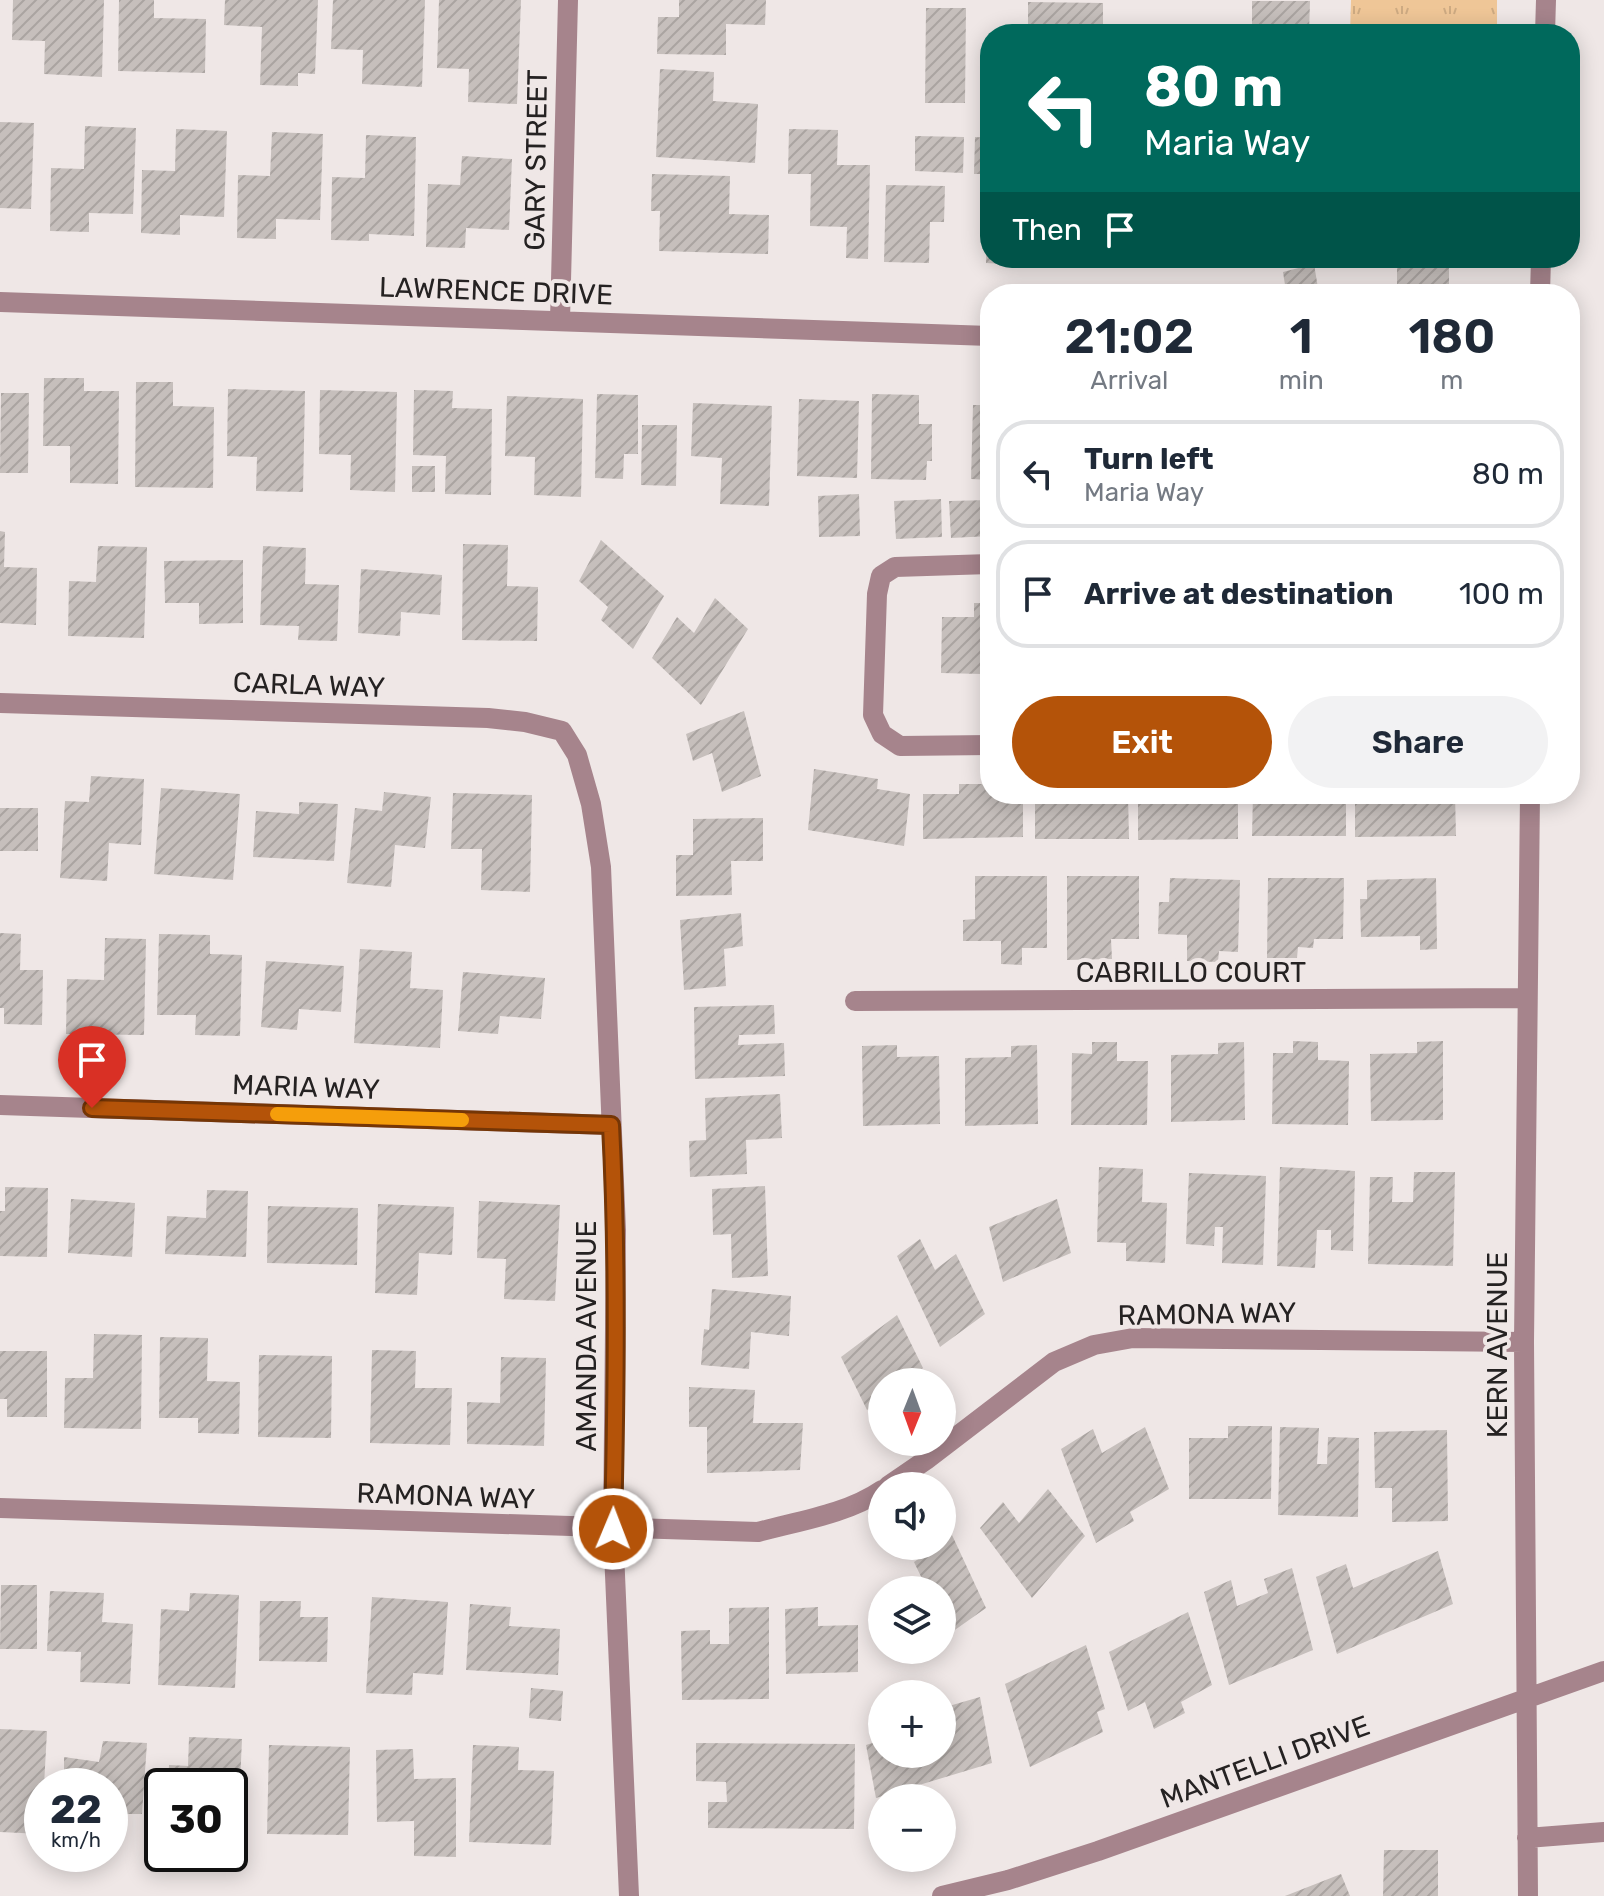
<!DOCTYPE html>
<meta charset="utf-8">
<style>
body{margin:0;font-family:Rubik,sans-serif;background:#f2f2f3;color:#1f2937;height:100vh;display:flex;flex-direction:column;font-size:30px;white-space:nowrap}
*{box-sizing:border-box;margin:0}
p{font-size:26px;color:#747a83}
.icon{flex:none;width:44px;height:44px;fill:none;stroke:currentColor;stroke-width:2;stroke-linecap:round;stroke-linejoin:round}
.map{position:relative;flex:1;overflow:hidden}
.side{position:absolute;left:980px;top:284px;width:600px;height:520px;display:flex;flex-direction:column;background:#fff;border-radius:32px;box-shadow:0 4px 20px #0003}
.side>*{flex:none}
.top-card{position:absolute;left:980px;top:24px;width:600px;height:244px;border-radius:32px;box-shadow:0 4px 20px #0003;background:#00695c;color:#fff;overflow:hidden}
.needle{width:52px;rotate:181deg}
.controls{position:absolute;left:868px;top:1368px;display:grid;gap:16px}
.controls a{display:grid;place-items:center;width:88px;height:88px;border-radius:50%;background:#fff;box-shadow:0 4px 20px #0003;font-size:40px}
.speed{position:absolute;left:24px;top:1768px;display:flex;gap:16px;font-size:40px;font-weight:700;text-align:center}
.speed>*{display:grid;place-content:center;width:104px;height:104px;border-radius:50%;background:#fff;box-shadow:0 4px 20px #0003;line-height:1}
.speed small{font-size:20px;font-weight:400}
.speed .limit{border:4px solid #111;border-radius:12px;background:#fff;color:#111}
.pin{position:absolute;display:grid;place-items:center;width:68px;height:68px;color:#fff;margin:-82px -34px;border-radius:50% 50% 50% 0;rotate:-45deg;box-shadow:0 0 8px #0007}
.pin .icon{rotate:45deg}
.me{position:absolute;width:88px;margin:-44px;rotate:1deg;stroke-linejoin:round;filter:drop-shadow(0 0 6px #0008)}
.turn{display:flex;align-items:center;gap:28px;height:168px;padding:0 32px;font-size:36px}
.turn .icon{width:104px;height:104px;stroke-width:2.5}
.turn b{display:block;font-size:56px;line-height:68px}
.then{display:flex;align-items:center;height:76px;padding:0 32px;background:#0003;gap:16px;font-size:30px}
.eta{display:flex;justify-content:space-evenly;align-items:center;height:136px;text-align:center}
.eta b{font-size:48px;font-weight:600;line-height:56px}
.action{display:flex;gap:16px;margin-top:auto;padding:16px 32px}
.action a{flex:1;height:92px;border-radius:48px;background:#b45309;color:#fff;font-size:32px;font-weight:600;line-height:92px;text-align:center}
.action a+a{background:#f2f2f3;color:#1f2937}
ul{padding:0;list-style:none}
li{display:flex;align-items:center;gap:24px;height:108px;margin:0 16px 12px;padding:0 16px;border:4px solid #e0e1e3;border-radius:32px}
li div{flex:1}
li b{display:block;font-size:30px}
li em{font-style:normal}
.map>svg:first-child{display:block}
</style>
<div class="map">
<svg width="1604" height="1896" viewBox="0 0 1604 1896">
<defs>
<pattern id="park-tufts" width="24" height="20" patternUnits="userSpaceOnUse" patternTransform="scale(2)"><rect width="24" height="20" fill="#efc697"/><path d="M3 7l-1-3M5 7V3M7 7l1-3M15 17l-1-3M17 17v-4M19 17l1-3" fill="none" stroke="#cdaa82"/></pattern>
<pattern id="building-hatch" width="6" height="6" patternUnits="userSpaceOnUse" patternTransform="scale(2)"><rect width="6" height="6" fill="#c6bfbc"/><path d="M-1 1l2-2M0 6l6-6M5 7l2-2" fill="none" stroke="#aaa4a1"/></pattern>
</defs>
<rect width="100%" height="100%" fill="#efe7e6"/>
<path fill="url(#park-tufts)" d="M1351 0H1497V34H1350Z"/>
<path fill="url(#building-hatch)" d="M13 0H104L102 77 44 74 45 41 12 40Z
M119 0H154V18L206 19 205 73 118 71Z
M225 0H318L315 74 298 73V86L260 85 262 27 224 25Z
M333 0H425L422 87 362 84 363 50 331 49Z
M439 0H521L517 104 468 102 469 69 437 68Z
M679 0H766L765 25 726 24V55L657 54 658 17H679Z
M1252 1H1310L1309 34H1252Z
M1028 2 1103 3V34H1028Z
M926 8H966L965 103H925Z
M660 69 714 72 713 101 758 104 755 163 656 157Z
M0 122 34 123 31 209 0 208Z
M85 126 136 128 133 214 89 213V232L50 231 51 168 84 169Z
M176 129 227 131 224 217 180 215V235L141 233 142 170 175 171Z
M789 129 838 130 837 165H870L868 259 846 258 847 227 810 226 811 174H788Z
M272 132 323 134 320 220 276 219V239L237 238 238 175 270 176Z
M366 135 416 137 414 236 369 234V241L331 240 332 177 365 178Z
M915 136 964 137 963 173 915 171Z
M975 137 990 138V174H974Z
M462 156 512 159 509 230 466 228 465 248 426 247 428 184 460 185Z
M652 174 730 176 729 214 769 215 768 254 659 251 660 211H651Z
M886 185 945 186 944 222H930L929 263 884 262Z
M987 225H990V258H1041V266L986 263Z
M1397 258H1458V263H1449V294H1397Z
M1314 264 1319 294H1252L1285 285 1283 272Z
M44 378H84V391H119L118 484 70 483V446H43Z
M136 382H173V406L214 407 213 488 135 487Z
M228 389 305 391 303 492 256 491 257 457 227 456Z
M320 390 397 392 395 492 350 490 351 455 319 454Z
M414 390 453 391 452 408 492 409 491 495 445 494 446 456 413 455Z
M1 393H29L28 473H0Z
M597 394 638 395V454H624L623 479 595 478Z
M872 394 919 395V424H932V461H927L926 480 871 479Z
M507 396 583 399 581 497 534 495 535 457 505 456Z
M799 399 859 401 857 478 797 476Z
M693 403 772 406 769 506 720 504 722 458 691 456Z
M973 405H990V480L971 479Z
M642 425H677L676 486 641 485Z
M412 466H435V492H412Z
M859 494 860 536 819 537 818 496Z
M941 499 942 537 896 539 894 501Z
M990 500V536L951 538 949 501Z
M0 531 5 532 4 567 37 568 36 625 0 623Z
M601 540 664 596 633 649 601 620 608 607 579 581Z
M463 544 508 545 507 586 538 587 537 641 462 640Z
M98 546 147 547 144 638 68 636 69 581 96 582Z
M263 546 306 548 305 584 339 585 337 641 298 640 299 626 260 625Z
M243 560V623L199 624V603H165L164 561Z
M361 569 442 575 440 615 401 612 400 636 358 633Z
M715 598 748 629 701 705 652 658 677 617 694 633Z
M974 603H990V651H982V674L941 673 942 617H974Z
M986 682H990V718H985Z
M744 711 761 776 722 792 712 753 693 761 686 734Z
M814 769 878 779 877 789 910 794 904 846 808 830Z
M91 776 144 779 141 845 109 843 107 881 60 878 65 801 89 802Z
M959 784H990V794H1023V837L923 839V794H959Z
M161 788 240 794 233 880 154 874Z
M384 792 431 797 425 848 395 845 391 887 347 883 355 808 382 811Z
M453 793 532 795 530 892 481 890 482 849H451Z
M1035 794H1128L1129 839H1035Z
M1174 794H1238V839L1138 840V796Z
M1253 794H1346V836H1252Z
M1355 794H1455L1456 836 1355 837Z
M299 802 338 804 334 861 253 857 256 811 299 814Z
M0 808H38V851H0Z
M763 818V861H731L732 895 676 896V855H693V819Z
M975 876H1047V948H1022V965L1001 964V941H963V920L975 919Z
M1067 876H1139V939H1111L1112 959 1067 960Z
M1170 878 1240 880 1238 952 1219 951 1218 962 1187 961V935L1158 934 1159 902H1169Z
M1268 878H1344L1343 939H1314L1313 948 1298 947 1297 958H1267Z
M1436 878 1437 949 1420 950V936L1361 937 1360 899H1367V880Z
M741 913 743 946 724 949 726 986 684 990 680 920Z
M0 933 21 934 20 970H43L42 1025 4 1024V1008H0Z
M159 934 210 935V954L242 955 240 1036 195 1035 196 1015H157Z
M105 938 146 939 144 1035 66 1034 67 979 104 980Z
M360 949 412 952 410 988 443 990 440 1048 354 1043Z
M266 961 344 966 341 1012 299 1009 297 1030 261 1027Z
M463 972 545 978 541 1019 500 1016 498 1034 458 1031Z
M774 1005 775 1034 739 1035 738 1045 784 1043 785 1076 695 1079 694 1007Z
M1293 1041 1318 1042V1060L1349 1061 1348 1125 1272 1124 1273 1053H1293Z
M1443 1041V1120L1371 1121 1370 1054 1417 1053V1042Z
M1092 1042H1117V1061H1148L1147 1125H1071L1072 1053 1092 1054Z
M1244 1042 1245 1120 1171 1122V1055L1218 1054V1043Z
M897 1045V1057L939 1056 940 1124 863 1126 862 1046Z
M1037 1045 1038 1124 965 1126V1058L1011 1057V1046Z
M780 1094 782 1138 746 1140 747 1174 690 1177 689 1141 706 1140 705 1098Z
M1099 1167 1143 1169 1142 1202 1167 1203 1165 1263 1126 1261V1243L1097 1242Z
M1280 1167 1355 1171 1353 1251 1331 1250V1230H1317L1315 1268 1277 1266Z
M1414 1172H1455L1453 1266 1368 1264 1370 1177H1393L1392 1202H1413Z
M1189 1173 1266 1176 1263 1265 1222 1263 1223 1227H1215L1214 1246 1186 1244Z
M765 1186 768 1276 732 1278 731 1234 713 1235 712 1189Z
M5 1187 48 1188 47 1257 0 1256V1211H5Z
M207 1190 248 1191 246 1257 165 1254 167 1216 206 1218Z
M71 1199 135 1203 132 1257 68 1253Z
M1057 1199 1071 1253 1003 1282 989 1227Z
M479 1201 560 1205 555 1301 504 1299 506 1259 477 1258Z
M378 1204 454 1207 452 1255 419 1253 417 1295 375 1293Z
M268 1206 358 1208 357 1265 267 1263Z
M920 1239 935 1270 956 1254 985 1314 940 1347 897 1256Z
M712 1289 791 1296 789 1336 751 1332 749 1369 701 1365 704 1329 709 1330Z
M897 1315 923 1368 904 1382H882V1399L867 1410 841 1357Z
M94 1334 142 1335 141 1429 64 1428 65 1378H93Z
M160 1337 208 1338 207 1381 240 1382 239 1434 198 1433V1418H159Z
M372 1350 416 1351 415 1388H452L450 1445 370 1443Z
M0 1351H47V1417H7V1399H0Z
M259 1355 332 1356 331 1438 258 1437Z
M501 1357 546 1358 544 1446 467 1444V1402L500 1403Z
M689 1387 755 1390 753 1423H803L800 1470 707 1473V1427H689Z
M1228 1426H1272L1271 1499H1189V1438H1228Z
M1145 1427 1169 1489 1130 1512 1134 1521 1096 1543 1061 1449 1093 1429 1102 1453Z
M1280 1427 1319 1428 1317 1464H1327L1328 1437 1359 1438 1358 1517 1278 1515Z
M1447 1430 1448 1521 1392 1522V1488H1375L1374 1432Z
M1048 1489 1085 1536 1032 1598 980 1528 1003 1502 1019 1523Z
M952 1535 986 1608 942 1639V1590H922L926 1587 914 1562 937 1546H942V1542Z
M1438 1551 1453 1604 1337 1654 1316 1577 1346 1564 1353 1588Z
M1292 1568 1313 1650 1229 1685 1204 1592 1231 1580 1237 1606 1268 1593 1264 1579Z
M1 1585H37V1649H0Z
M50 1591 104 1593 102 1622 133 1624 130 1684 80 1682 81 1652 47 1651Z
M190 1593 239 1595 235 1688 158 1685 161 1609 189 1611Z
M372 1597 448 1602 443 1675 413 1673 412 1695 366 1693Z
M260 1601H301L300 1617H328L327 1662 259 1661Z
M470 1604 511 1607 509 1626 560 1629 558 1675 466 1670Z
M769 1607V1699L682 1700 681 1631 710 1630V1644H729V1608Z
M818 1607V1626L858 1625V1672L786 1674 785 1609Z
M1188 1612 1212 1685 1181 1702 1185 1713 1154 1729 1145 1702 1128 1711 1109 1652Z
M1086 1645 1105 1709 1097 1712 1103 1732 1030 1767 1005 1684Z
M531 1688 563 1691 561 1721 529 1718Z
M980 1697 992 1763 876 1798 866 1745 882 1740V1754H942V1708Z
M0 1729 47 1731 44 1786H42V1834L0 1832Z
M189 1737 242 1739 237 1852H230V1786H168L169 1765 188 1766Z
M103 1741 147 1743 142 1814H110V1786H64V1757L99 1762Z
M696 1743 855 1744 854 1829 708 1828V1802H727L726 1782 696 1781Z
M269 1745 350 1747 348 1835 267 1834Z
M473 1745 519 1747 518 1770 554 1771 551 1845 469 1842Z
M413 1749 414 1779 456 1778V1857L414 1856V1821L377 1822 376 1750Z
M1384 1850H1438V1896H1383Z
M1341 1874 1350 1896H1285Z"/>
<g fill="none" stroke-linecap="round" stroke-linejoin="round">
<path stroke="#a6848c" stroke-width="20" d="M1545 34 1546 0
M1540 294 1541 258
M0 302 990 336
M560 321 568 0
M990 564 895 567 881 576 877 594 873 715 882 734 900 746 990 745
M0 703 488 718 525 722 562 731 577 755 591 804 601 867 616 1230 613 1529 629 1896
M855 1001 1527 998
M0 1105 611 1125
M888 1486 926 1460 1054 1362 1094 1345 1133 1338 1524 1342
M0 1508 758 1532C799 1521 847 1514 882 1490
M1527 1838 1604 1832
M942 1896 1008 1880 1098 1851 1604 1671
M1528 1896 1524 1342 1530 794"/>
</g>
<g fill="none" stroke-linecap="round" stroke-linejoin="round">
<defs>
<path id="route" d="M92 1108 611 1125C618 1259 616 1394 613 1529"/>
</defs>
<use href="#route" stroke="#753606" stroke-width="20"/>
<use href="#route" stroke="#b45309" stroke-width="14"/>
<path stroke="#f59e0b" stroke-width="14" d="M277 1114 462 1120"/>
</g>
<g text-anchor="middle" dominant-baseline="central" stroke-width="8" stroke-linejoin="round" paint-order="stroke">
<g font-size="28" fill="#252222" stroke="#efe7e6">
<text transform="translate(536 160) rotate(-89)">GARY STREET</text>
<text transform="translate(496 291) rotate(2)">LAWRENCE DRIVE</text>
<text transform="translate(309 685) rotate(2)">CARLA WAY</text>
<text x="1191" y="972">CABRILLO COURT</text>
<text transform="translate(306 1087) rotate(2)">MARIA WAY</text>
<text transform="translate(1207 1314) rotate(-1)">RAMONA WAY</text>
<text transform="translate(586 1336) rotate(-90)">AMANDA AVENUE</text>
<text transform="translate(1497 1345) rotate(-90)">KERN AVENUE</text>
<text transform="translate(446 1496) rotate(2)">RAMONA WAY</text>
<text transform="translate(1265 1762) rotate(-20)">MANTELLI DRIVE</text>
</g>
</g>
</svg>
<div class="controls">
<a><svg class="needle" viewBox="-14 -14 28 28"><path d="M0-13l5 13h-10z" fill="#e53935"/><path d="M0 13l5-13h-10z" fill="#747a83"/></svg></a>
<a><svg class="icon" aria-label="sound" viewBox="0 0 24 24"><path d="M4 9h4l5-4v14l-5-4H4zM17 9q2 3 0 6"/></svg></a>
<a><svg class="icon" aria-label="layers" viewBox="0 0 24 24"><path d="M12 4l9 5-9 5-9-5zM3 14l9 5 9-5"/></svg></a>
<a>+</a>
<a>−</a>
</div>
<div class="speed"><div>22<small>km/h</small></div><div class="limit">30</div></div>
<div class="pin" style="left:92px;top:1108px;background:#d93025"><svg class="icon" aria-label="arrive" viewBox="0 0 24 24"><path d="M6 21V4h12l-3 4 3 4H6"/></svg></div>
<svg class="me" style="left:613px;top:1529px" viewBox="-20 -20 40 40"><circle r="17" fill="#b45309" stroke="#fff" stroke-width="3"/><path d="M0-11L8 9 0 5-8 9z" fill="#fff"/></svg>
<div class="top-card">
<div class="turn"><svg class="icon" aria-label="left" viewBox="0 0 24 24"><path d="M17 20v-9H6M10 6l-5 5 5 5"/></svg><div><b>80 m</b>Maria Way</div></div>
<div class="then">Then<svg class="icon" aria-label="arrive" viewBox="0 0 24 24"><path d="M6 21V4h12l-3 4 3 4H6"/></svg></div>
</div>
<section class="side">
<div class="eta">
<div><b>21:02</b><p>Arrival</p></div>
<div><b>1</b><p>min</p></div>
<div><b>180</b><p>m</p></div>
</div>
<ul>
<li><svg class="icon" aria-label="left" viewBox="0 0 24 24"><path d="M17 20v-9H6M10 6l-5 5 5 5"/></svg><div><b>Turn left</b><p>Maria Way</p></div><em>80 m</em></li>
<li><svg class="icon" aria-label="arrive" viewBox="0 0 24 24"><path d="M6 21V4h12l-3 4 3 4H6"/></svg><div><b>Arrive at destination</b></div><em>100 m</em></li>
</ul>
<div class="action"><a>Exit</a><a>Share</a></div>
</section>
</div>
